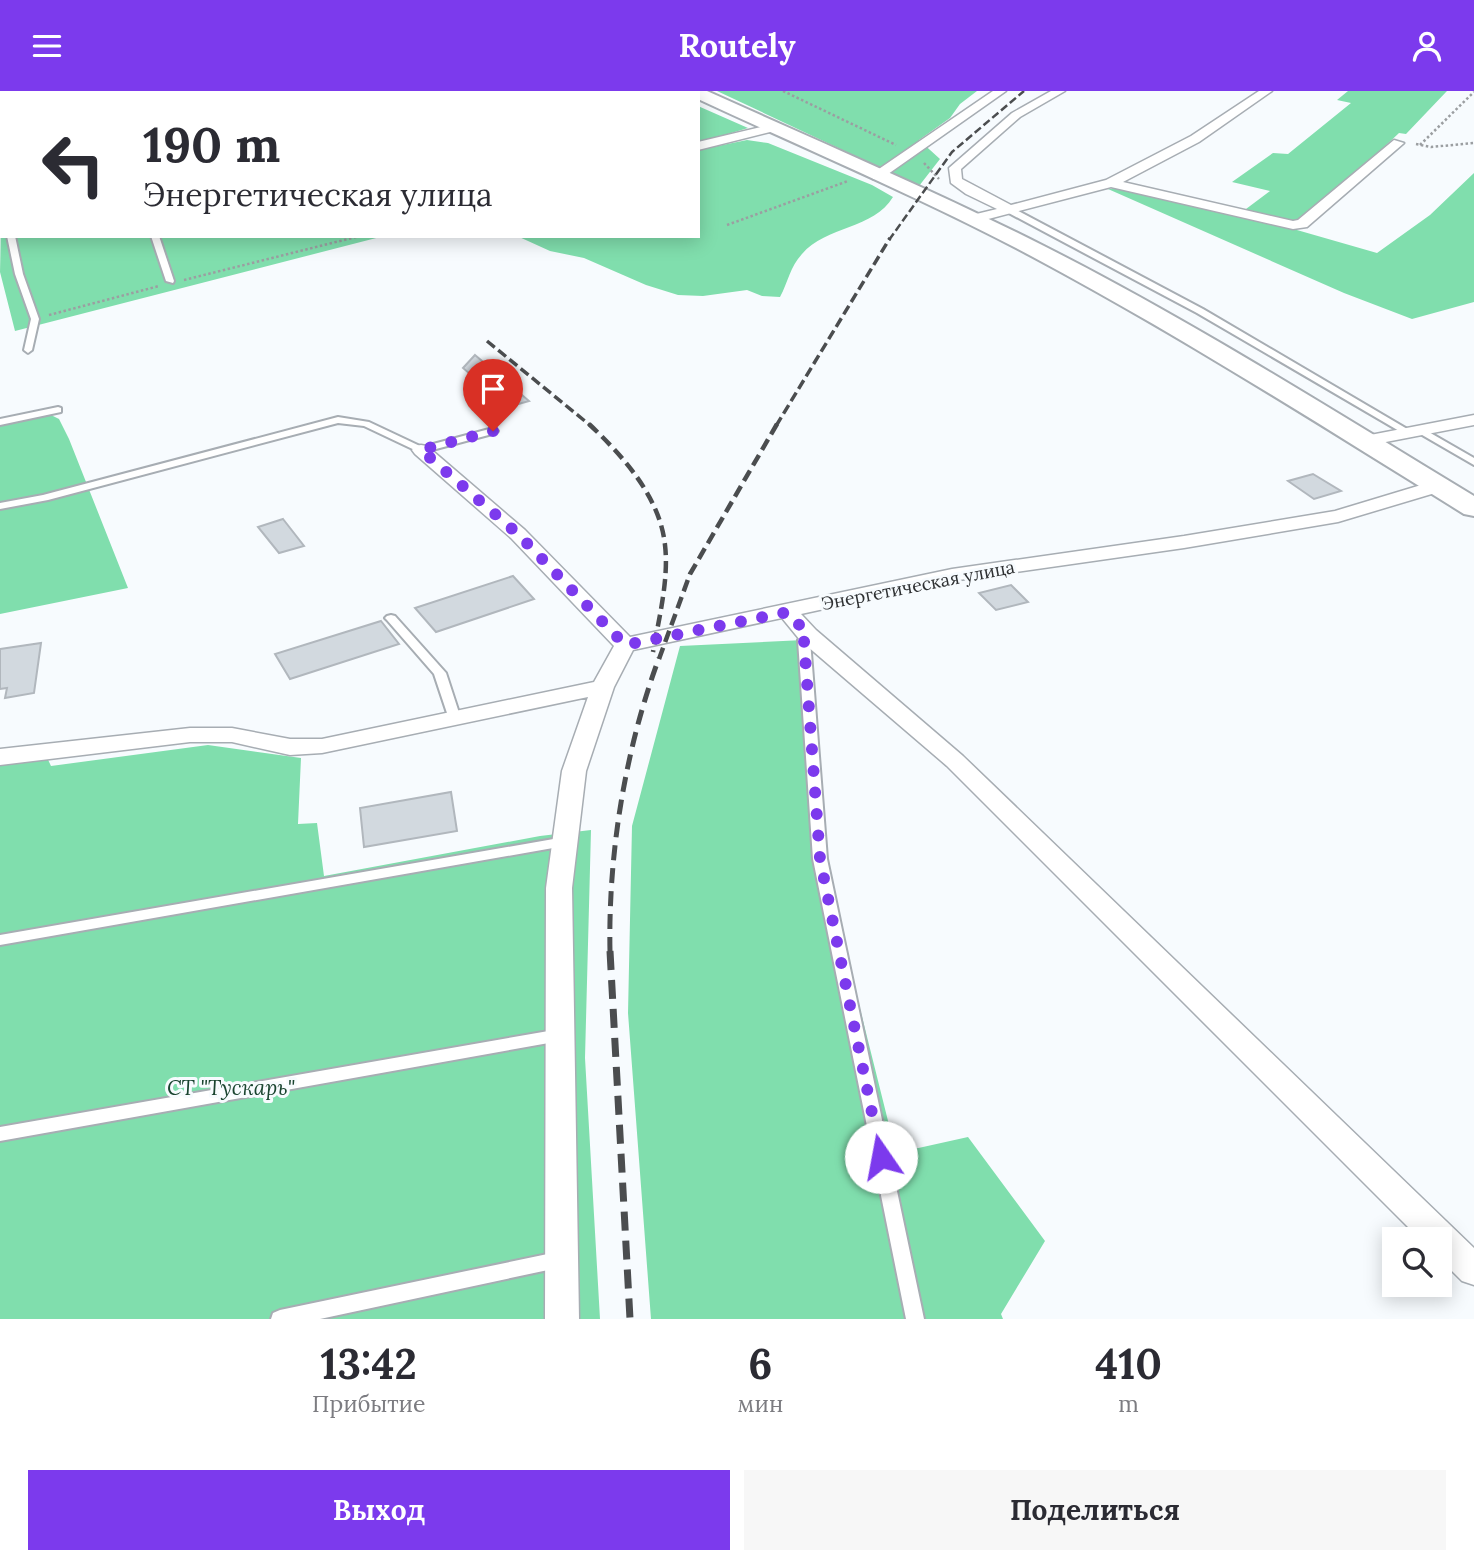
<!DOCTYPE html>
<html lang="ru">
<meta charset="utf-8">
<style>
body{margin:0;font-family:Lora,serif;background:#f7f7f7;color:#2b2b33;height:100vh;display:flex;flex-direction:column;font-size:26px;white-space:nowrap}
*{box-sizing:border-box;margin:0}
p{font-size:23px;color:#7c7c81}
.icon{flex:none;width:38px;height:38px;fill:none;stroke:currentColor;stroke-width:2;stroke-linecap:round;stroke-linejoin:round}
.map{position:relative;height:1228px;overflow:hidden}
.panel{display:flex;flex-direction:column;background:#fff;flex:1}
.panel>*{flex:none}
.hud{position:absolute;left:0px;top:0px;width:700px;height:147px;box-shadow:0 4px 18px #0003;background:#fff;color:#2b2b33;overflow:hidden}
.fabs{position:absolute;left:1382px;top:1136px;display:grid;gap:14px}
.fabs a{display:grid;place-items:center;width:70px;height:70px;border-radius:0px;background:#fff;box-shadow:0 4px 18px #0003;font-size:35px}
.pin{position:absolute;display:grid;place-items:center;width:60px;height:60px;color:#fff;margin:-72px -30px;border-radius:50% 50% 50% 0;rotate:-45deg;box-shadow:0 0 7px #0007}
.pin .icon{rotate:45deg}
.me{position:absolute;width:77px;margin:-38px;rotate:348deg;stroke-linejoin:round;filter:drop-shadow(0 0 5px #0008)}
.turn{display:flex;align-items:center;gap:24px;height:147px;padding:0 28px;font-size:32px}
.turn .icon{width:91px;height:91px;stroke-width:2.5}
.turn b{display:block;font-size:49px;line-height:60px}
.eta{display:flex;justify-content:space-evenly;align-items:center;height:119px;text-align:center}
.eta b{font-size:42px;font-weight:800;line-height:49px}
.primary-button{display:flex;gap:14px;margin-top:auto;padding:14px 28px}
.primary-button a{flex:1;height:80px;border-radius:0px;background:#7c3aed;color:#fff;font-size:28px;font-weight:800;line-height:80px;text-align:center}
.primary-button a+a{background:#f7f7f7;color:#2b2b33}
header{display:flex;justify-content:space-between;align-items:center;height:91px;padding:0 28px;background:#7c3aed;color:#fff;font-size:32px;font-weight:800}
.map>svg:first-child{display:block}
</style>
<header><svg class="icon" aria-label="menu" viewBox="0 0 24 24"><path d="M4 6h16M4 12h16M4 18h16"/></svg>Routely<svg class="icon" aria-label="person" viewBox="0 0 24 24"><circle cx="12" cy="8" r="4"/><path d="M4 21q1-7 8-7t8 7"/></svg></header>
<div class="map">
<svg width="1474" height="1228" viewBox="0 0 1474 1228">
<rect width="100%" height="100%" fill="#f7fbfe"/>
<path fill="#80dead" d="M4 0H300L302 2H4Z
M717 0H977L960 13 950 27 919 49 940 68 919 95Z
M1348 0H1447L1406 43 1399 42 1362 77 1294 131 1242 121 1270 100 1232 91 1273 62 1288 63 1351 12 1337 9Z
M698 15 748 37 698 52Z
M747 49 768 52 872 94 893 106C874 138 826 135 802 163 790 176 788 191 780 206L762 205 747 199 703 205 678 204 646 194 584 167 550 160 517 145H698V59Z
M1474 82V211L1412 228 1344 202 1108 98 1121 97 1283 135 1377 162 1430 124Z
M2 85V145H384L15 240 0 181Z
M43 320 59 328 69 348 128 497 0 523V329Z
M804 549 819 753 896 1062 968 1046 1045 1150 1001 1223 1003 1228H651L628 922 632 735 680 555Z
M41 654 51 675 208 654 301 667 298 733 317 732 324 785 540 745 591 739 585 967 600 1228H0V659Z"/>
<path fill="#d2d9df" stroke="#b1b7bd" stroke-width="2" d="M475 264 529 310 508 316 463 277Z
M1313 383 1341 400 1314 408 1288 390Z
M283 428 304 455 279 462 258 436Z
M513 485 534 508 436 541 415 517Z
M1011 494 1028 511 996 519 979 502Z
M381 530 399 553 290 588 275 563Z
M41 552 34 602 5 607 7 597 0 598V558Z
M451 701 457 740 364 756 360 717Z"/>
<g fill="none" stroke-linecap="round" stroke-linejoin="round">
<defs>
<path id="lane" d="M9 0H15L8 2Z
M109 0H115V2H109Z
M287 0H293L295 2H288Z
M1005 116H1011L1203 218 1414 342 1409 345 1406 344 1197 222 1005 120Z
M7 145H15L23 183 39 228 32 259 28 262 24 259 31 228 15 183Z
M151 145H159L174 190 173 192 166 190Z
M58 316 61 317V321L0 334V328Z
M338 326 369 331 422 356 493 337 498 340 496 342 421 362 364 335 338 332 48 409 0 418V412L43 404Z
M1420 336 1474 367V374L1417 341V337Z
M391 524 395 525 446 582 461 628 459 631H451L449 628 434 583 387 529 385 527 387 525Z
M808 541 814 544 810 549 827 768 924 1228H906L813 768 798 549 804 542Z
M565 746 570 748 572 751 570 754 0 854V844Z
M560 938 566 940 568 944 566 948 560 950 0 1050V1036Z
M562 1160 568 1162 571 1168 568 1174 562 1176 320 1228H271L273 1222 280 1219Z"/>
<path id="street" d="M993 0H1006L881 88H873V82Z
M1051 0H1065L1020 26 961 78 962 88 1011 114 1106 89 1191 45 1259 0H1272L1199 51 1123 91 1293 130 1298 129 1394 49 1404 52 1307 136 1293 138 1111 96 973 132 968 131V125L997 118 966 103 951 92 949 77 1012 22Z
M774 33 780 37 778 39 698 59V51Z
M1474 324V334L1365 355 1356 350 1365 345Z
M421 354 427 355 525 439 630 546 952 478 1184 445 1335 420 1431 391H1445L1447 395 1445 399 1338 431 1184 457 952 490 801 523 816 539 963 665 1474 1157V1194L1462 1190 1440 1168V1148H1420L947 675 800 549 782 527 633 559 614 596 586 680 572 797 579 1228H545L546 797 562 680 588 606 322 662 290 664 232 651H190L0 674V658L190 637H232L290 648H322L594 591 614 555 511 447 415 363 412 359 415 355Z"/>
<path id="secondary" d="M691 0H707C820 51 933 99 1044 155 1192 230 1332 319 1474 405V425L1464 423C1322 335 1181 245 1033 166 924 108 810 60 698 8V2H690Z"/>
</defs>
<use href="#lane" stroke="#a7adb3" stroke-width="4"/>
<use href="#street" stroke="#a7adb3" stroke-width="3"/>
<use href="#secondary" stroke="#a7adb3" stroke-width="4"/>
<path stroke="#9b9ea1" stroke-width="2.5" stroke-dasharray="2.5 2.5" stroke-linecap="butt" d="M387 0 389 2
M783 0 896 54
M1416 53 1431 56 1474 52
M1420 54 1474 1
M924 72 939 88
M727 134 848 90
M184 189 360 145
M49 224 159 195"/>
<use href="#lane" fill="#fff" fill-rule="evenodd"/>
<use href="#street" fill="#fff" fill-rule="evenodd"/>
<use href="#secondary" fill="#fff" fill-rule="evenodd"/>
<path stroke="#4b4d4f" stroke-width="2.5" stroke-dasharray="8 3.5" stroke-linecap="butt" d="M889 149 952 61 1024 0"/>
<path stroke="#4b4d4f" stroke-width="3.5" stroke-dasharray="10 4.5" stroke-linecap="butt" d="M487 250 591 335
M776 335 890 147"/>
<path stroke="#4b4d4f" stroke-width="4.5" stroke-dasharray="12 6" stroke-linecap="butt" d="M589 333C623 365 660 406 665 454 669 488 659 527 653 561
M659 568 690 483 777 333"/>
<path stroke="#4b4d4f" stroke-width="5" stroke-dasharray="15 8" stroke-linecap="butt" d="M610 861C608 763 625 659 659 567"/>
<path stroke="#4b4d4f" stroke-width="7" stroke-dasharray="19 10" stroke-linecap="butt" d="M610 860 630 1228"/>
</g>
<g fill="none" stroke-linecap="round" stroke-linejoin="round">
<path stroke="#7c3aed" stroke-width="12" stroke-dasharray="0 21.6" d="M493 340 421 359 518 443 625 554 788 521 808 544 804 550 820 768 881 1066"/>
</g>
<g text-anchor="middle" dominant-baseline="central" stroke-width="6" stroke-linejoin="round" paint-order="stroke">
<g font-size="18" fill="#2e3032" stroke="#f7fbfe">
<text transform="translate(918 494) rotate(-11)">Энергетическая улица</text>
</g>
<g font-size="21" font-style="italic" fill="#1a4530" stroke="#f7fbfe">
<text x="231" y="996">СТ "Тускарь"</text>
</g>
</g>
</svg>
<div class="fabs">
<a><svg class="icon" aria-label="search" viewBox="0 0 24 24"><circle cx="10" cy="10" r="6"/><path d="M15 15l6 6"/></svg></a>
</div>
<div class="pin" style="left:493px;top:340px;background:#d93025"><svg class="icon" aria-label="arrive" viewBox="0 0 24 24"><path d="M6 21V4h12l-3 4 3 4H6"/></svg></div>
<svg class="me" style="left:881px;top:1066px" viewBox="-20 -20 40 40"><circle r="19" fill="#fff"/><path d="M0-13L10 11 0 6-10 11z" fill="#7c3aed"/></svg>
<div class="hud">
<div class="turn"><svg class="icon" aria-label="left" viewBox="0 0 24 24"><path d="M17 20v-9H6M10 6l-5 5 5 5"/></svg><div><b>190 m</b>Энергетическая улица</div></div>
</div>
</div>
<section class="panel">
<div class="eta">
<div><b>13:42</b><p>Прибытие</p></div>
<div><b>6</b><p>мин</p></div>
<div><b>410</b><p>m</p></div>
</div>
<div class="primary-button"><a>Выход</a><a>Поделиться</a></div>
</section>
